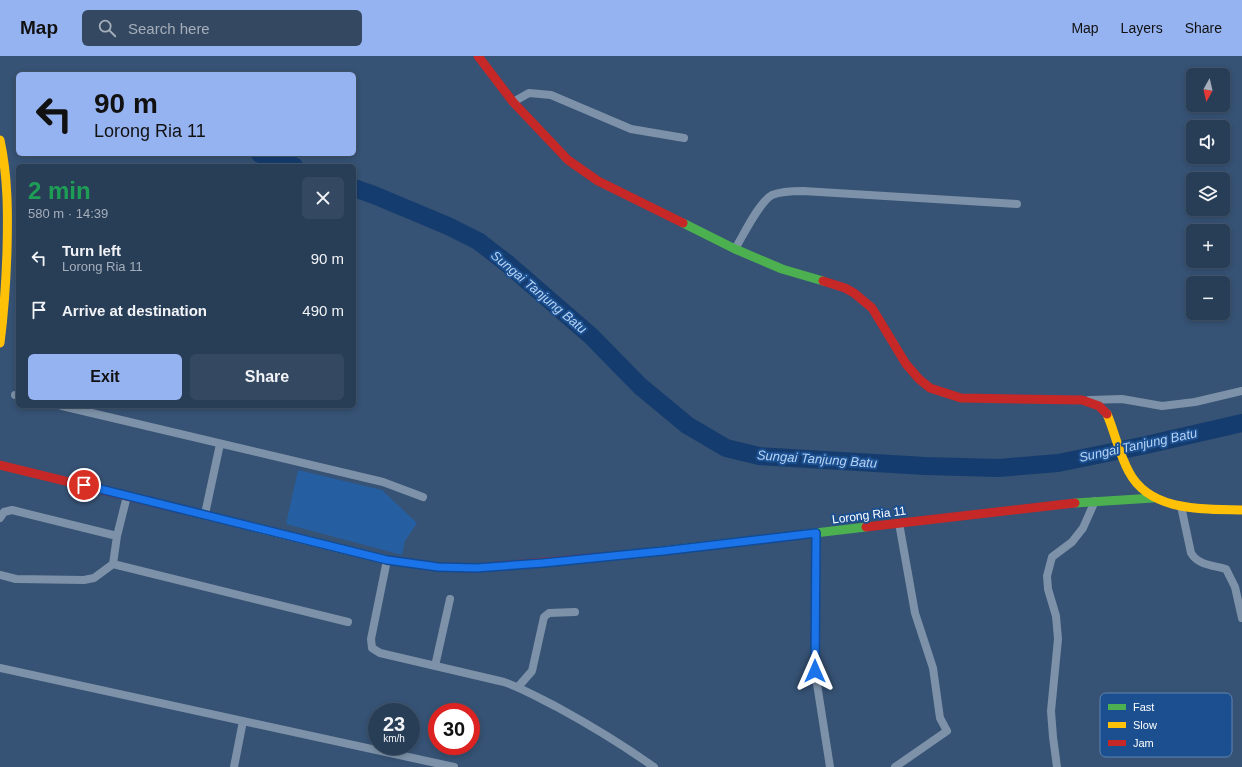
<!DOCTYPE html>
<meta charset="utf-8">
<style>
body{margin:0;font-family:Helvetica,sans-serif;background:#344961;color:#f1f3f6;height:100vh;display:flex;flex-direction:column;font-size:15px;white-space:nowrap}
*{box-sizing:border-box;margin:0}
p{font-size:13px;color:#a5aeba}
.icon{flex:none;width:22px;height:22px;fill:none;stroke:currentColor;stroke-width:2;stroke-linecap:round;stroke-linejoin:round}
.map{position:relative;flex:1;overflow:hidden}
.drawer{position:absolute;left:16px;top:108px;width:340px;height:244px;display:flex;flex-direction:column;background:#283e57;border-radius:6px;box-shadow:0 2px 6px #0003,0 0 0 1px #44576d}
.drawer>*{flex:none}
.top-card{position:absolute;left:16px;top:16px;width:340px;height:84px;border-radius:6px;box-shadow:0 2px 6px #0003,0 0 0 1px #44576d;background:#95b2f1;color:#111;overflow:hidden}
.needle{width:26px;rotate:188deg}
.controls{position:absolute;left:1186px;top:12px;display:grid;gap:8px}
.controls a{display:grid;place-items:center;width:44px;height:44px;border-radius:6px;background:#283e57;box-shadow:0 2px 6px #0003,0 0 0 1px #44576d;font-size:20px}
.speed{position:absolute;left:368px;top:647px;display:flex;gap:8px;font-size:20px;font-weight:700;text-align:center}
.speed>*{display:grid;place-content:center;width:52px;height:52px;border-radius:50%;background:#283e57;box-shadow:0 2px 6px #0003,0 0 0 1px #44576d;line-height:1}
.speed small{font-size:10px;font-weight:400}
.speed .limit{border:6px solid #d22;background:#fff;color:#111}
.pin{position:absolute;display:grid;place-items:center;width:34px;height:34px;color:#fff;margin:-17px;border:2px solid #fff;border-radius:50%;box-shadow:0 1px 4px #0007}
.me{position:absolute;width:44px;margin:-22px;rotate:0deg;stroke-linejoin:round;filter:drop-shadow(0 0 3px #0008)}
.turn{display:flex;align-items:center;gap:14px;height:84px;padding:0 12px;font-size:18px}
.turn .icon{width:52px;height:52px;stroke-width:2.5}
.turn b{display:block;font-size:28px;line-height:34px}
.round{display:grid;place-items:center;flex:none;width:42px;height:42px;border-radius:6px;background:#344961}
.summary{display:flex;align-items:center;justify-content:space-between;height:68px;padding:0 12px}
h1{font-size:24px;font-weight:600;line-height:30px;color:#1e9e55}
.cta{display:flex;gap:8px;margin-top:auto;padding:8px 12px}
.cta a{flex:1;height:46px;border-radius:6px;background:#95b2f1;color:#111;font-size:16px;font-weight:600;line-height:46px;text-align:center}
.cta a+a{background:#344961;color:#f1f3f6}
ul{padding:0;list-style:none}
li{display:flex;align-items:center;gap:12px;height:52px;padding:0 12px}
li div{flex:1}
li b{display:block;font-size:15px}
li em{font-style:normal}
header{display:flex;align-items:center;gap:24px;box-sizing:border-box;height:56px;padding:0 20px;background:#95b2f1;color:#111}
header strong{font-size:19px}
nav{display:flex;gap:22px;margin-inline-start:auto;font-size:14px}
.search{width:280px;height:36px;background:#344961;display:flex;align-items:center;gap:10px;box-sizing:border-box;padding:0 14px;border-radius:6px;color:#a5aeba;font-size:15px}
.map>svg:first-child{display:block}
</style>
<header>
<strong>Map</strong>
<div class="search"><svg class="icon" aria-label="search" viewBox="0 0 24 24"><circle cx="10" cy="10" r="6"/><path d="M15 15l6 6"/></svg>Search here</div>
<nav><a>Map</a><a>Layers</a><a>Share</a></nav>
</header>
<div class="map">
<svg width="1242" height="711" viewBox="0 0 1242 711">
<rect width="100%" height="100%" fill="#365274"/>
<path fill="#265fa1" d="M298 414 382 434 417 467 405 485 402 499 286 468Z"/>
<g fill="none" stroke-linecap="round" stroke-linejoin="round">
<path stroke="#153c6e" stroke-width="18" d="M260 98 294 110
M354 132 374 139 448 170 478 185 508 208 591 280 640 330 687 369 726 392 759 400 925 410 999 412 1058 407 1146 389 1242 367"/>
<path stroke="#7d92a8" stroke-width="8" d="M513 46 529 37 551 39 631 73 684 82
M735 193C743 180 759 146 772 139 782 135 793 135 803 135L1017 148
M15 339H18
M1089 344 1122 343 1162 350 1195 346 1242 335
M62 350 383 426 423 441
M1181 450 1191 497C1199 510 1213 509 1226 513L1235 531 1242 562
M205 458 220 388
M0 462 4 456 12 454 117 480
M816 477 815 615 830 711
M387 504 371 583 372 592 380 597 504 626C522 632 539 642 557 651 590 669 623 689 654 711
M113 508 348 566
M0 519 16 523 84 524 94 522 113 508 117 480 127 440
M435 610 450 543
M0 612 454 711
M518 631 532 615 544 561 549 557 575 556
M234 711 243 665
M895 711 947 675 940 662 933 612 915 557 899 467
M1057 711 1053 681 1051 655 1058 583 1056 560 1048 533 1047 520 1052 501 1072 486 1083 472 1095 445"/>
<path stroke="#4caf50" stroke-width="9" d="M683 167 735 193 782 213 823 225
M1075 447 1153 442
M635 498 866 471"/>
<path stroke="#ffc107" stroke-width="9" d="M0 84C8 121 8 157 7 195 6 226 4 256 0 287
M1107 358C1115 377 1119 398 1129 416 1150 456 1203 453 1242 454
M184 454 387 504"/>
<path stroke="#c62828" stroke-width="9" d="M478 0 513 46 568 104 598 125 683 167
M823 225 845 232 854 237 872 252 906 308 919 323 930 332 961 342 1082 344 1099 350 1107 358
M0 409 184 454
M866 471 1075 447
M387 504 438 511 476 512 635 498"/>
</g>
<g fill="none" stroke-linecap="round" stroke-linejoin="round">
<defs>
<path id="route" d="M84 429 387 504 438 511 476 512 543 507 663 495 816 477 815 615"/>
</defs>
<use href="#route" stroke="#114b97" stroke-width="10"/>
<use href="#route" stroke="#1a73e8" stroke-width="7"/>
</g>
<g text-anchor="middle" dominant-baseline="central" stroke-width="4" stroke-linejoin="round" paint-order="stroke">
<g font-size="12" fill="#fff" stroke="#1b4f8f">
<text transform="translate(869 459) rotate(-7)">Lorong Ria 11</text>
</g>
<g font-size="13" font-style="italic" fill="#b5d3f5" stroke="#1b4f8f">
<text transform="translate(539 236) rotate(40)">Sungai Tanjung Batu</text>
<text transform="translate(1138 389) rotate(-12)">Sungai Tanjung Batu</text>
<text transform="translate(817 403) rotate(4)">Sungai Tanjung Batu</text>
</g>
</g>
<rect x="1100" y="637" width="132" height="64" rx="6" fill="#1b4f8f" stroke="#5f84b1" stroke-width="1"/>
<rect x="1108" y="648" width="18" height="6" fill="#4caf50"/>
<rect x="1108" y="666" width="18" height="6" fill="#ffc107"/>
<rect x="1108" y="684" width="18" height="6" fill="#c62828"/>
<g font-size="11" fill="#fff">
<text x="1133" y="655">Fast</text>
<text x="1133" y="673">Slow</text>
<text x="1133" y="691">Jam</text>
</g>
</svg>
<div class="controls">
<a><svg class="needle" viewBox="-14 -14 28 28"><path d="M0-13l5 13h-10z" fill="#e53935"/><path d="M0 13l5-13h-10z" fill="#a5aeba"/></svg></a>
<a><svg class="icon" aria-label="sound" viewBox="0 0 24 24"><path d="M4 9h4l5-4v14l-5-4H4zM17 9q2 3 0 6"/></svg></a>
<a><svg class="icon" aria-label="layers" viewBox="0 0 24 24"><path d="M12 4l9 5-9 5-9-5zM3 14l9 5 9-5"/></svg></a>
<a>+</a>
<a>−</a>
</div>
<div class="speed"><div>23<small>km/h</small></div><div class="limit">30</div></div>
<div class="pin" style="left:84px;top:429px;background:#d93025"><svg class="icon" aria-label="arrive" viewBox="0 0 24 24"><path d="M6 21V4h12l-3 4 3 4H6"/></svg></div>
<svg class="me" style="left:815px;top:615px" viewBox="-20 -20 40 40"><path d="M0-17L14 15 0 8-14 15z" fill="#1a73e8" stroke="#fff" stroke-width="4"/></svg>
<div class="top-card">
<div class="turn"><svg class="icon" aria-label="left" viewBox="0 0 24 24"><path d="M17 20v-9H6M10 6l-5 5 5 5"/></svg><div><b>90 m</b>Lorong Ria 11</div></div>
</div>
<section class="drawer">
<div class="summary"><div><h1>2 min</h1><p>580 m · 14:39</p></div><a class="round"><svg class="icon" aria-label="close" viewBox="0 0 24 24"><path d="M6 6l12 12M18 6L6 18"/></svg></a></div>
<ul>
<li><svg class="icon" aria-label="left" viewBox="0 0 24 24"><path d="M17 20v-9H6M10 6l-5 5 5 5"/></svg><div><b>Turn left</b><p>Lorong Ria 11</p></div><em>90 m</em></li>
<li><svg class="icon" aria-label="arrive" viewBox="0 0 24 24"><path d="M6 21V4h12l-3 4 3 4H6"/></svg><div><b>Arrive at destination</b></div><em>490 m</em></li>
</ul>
<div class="cta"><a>Exit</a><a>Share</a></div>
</section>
</div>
